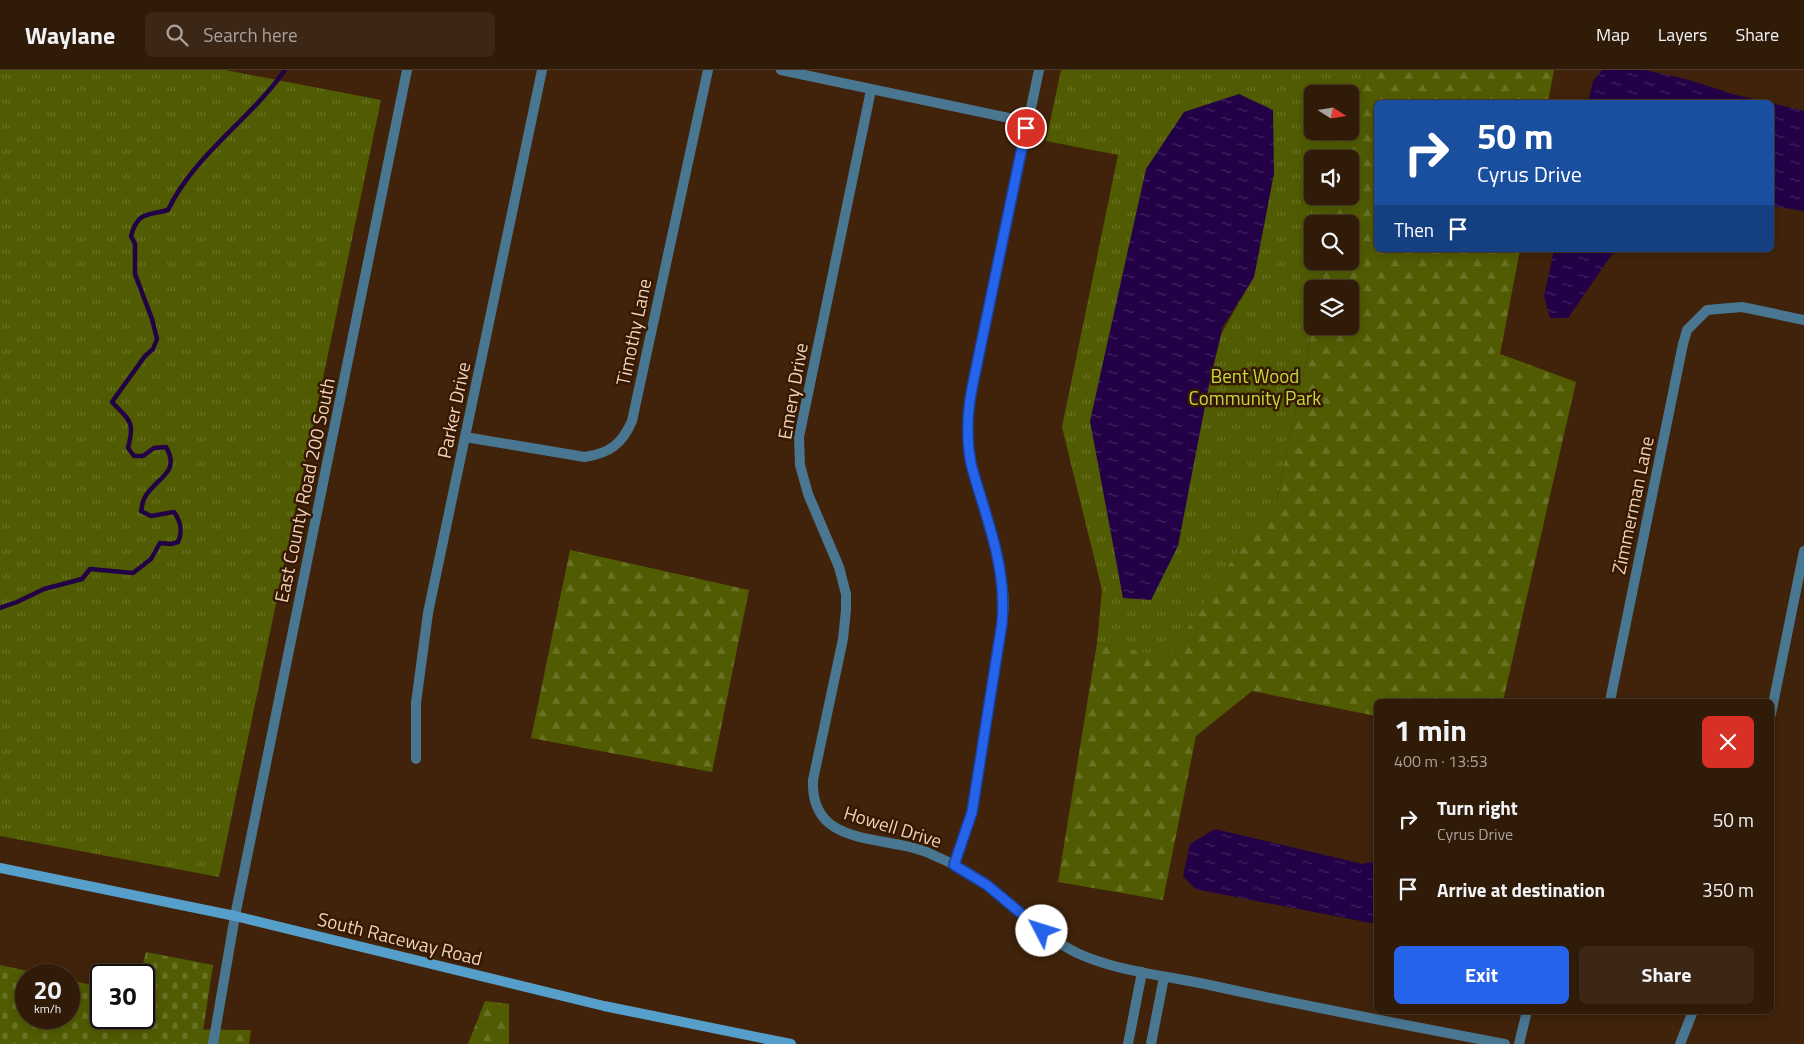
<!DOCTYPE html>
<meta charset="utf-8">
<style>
body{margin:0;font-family:"Titillium Web",sans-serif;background:#3c2716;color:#f1f3f6;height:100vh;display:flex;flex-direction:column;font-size:19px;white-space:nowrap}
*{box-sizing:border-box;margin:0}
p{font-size:16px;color:#a8a19c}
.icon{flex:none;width:28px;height:28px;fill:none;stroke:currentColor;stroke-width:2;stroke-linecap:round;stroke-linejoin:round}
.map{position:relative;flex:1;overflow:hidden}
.details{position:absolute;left:1374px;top:629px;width:400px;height:315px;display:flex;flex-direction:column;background:#301a08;border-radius:8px;box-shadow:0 2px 12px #0003,0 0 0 1px #4b3829}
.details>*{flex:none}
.top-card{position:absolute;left:1374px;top:30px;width:400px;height:152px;border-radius:8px;box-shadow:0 2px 12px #0003,0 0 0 1px #4b3829;background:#1a4fa0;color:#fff;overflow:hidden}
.needle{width:32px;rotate:102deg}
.tools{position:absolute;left:1304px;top:15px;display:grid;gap:10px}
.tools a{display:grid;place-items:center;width:55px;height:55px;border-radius:8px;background:#301a08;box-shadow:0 2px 12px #0003,0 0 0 1px #4b3829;font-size:25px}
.speed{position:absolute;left:15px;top:894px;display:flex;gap:10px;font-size:25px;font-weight:700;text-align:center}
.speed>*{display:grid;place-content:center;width:65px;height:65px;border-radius:50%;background:#301a08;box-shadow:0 2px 12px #0003,0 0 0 1px #4b3829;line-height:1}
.speed small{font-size:12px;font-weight:400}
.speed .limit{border:2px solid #111;border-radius:8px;background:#fff;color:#111}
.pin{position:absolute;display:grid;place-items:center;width:42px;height:42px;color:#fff;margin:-21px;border:2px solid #fff;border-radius:50%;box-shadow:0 1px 5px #0007}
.me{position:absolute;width:55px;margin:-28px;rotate:310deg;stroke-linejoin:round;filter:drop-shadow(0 0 4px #0008)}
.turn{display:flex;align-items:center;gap:18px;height:105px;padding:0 20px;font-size:22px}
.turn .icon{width:65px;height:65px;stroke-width:2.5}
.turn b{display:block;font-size:35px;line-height:42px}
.then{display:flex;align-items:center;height:48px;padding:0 20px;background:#0003;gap:10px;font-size:19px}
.round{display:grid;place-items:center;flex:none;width:52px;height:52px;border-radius:8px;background:#3c2716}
.headline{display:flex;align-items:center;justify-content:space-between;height:85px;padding:0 20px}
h1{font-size:30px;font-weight:700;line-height:38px}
.primary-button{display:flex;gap:10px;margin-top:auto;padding:10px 20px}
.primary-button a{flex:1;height:58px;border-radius:8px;background:#2563eb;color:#fff;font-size:20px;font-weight:700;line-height:58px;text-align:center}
.primary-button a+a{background:#3c2716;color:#f1f3f6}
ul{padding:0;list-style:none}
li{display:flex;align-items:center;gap:15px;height:70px;padding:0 20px}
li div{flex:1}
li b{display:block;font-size:19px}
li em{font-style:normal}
header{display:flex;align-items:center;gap:30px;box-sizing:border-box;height:70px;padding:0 25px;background:#301a08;border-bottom:1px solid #4b3829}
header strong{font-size:24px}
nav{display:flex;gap:28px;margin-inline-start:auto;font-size:18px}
.search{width:350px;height:45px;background:#3c2716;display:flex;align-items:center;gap:12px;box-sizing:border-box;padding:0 18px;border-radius:8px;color:#a8a19c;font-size:19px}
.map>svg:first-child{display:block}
</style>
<header>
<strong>Waylane</strong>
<div class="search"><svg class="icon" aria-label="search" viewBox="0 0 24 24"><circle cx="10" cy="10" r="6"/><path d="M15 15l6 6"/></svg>Search here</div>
<nav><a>Map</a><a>Layers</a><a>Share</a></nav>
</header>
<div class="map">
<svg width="1804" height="974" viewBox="0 0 1804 974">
<defs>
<pattern id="grass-tufts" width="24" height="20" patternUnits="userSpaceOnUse" patternTransform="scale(1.25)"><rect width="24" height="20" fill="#515c02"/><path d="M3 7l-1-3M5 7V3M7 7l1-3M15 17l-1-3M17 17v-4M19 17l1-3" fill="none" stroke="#6a7225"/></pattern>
<pattern id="forest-firs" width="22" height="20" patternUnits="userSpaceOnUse" patternTransform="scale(1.25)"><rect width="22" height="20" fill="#515c02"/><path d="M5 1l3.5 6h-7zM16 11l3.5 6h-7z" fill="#6a7225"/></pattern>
<pattern id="cemetery-stones" width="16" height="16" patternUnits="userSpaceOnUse" patternTransform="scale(1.25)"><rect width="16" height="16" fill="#515c02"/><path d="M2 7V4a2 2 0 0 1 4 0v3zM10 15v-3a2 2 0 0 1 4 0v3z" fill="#6a7225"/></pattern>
<pattern id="water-ripples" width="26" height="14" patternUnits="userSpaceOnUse" patternTransform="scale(1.25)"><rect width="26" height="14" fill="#220147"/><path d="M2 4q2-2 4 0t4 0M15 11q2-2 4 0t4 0" fill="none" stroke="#43255f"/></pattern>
</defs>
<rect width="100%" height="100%" fill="#40230a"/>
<path fill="url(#grass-tufts)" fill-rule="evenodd" d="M0 0H225L381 30 219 807 0 766Z
M1061 0H1365L1347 89H1312V126H1339L1334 154H1312V191H1326L1320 219H1312L1313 256 1277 429 1169 588 1097 573 1102 520 1062 357 1118 85 1046 71ZM1312 24H1350V61H1312ZM1274 103 1254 207 1221 264 1210 310 1090 351Z"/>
<path fill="url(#forest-firs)" d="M1365 0H1554L1548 32H1376V180H1520L1500 284 1576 312 1503 631H1376V646L1252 621 1196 666 1163 830 1058 812 1097 573 1169 587 1234 487 1277 429 1313 256H1350V219H1320L1326 191H1350V154H1334L1339 126H1350V89H1347Z
M570 480 749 520 712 702 531 668Z
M485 931 509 934V974H468Z
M26 948 143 959 251 960 249 974H0Z"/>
<path fill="url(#cemetery-stones)" d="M146 882 213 895 201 974H156L146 971 123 974H0V895L46 905H26V948H69V910L101 917V948H144V905H140Z"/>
<path fill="url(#water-ripples)" d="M1602 0H1645L1686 9 1736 25 1767 32H1588L1593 11Z
M1239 24 1273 40 1274 103 1254 207 1223 256 1210 310 1178 476 1151 530 1123 528 1090 351 1146 99 1184 42Z
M1771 33 1804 41V141L1771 136Z
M1554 180H1615L1568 248H1550L1544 226Z
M1215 759 1363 794 1376 790V854L1195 819 1183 806 1190 774Z"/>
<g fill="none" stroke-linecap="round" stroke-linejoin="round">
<path stroke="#220147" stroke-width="4.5" d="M0 538 17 532 44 519 82 509 90 499 133 503 151 489 160 473 171 474 178 472C183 461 181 452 174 442L151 446 141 441C142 438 142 433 144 429 153 409 182 404 166 377L154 378 143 386H134L128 378C135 351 130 351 112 332L145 286 153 279 157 269 152 249 135 204V174L131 166C138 141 147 146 168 140 195 84 250 50 285 0"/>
<path stroke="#497691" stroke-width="10" d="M781 0 1028 52
M871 20 799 367 800 395 808 424 839 497 846 524V540L843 569 813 710C810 781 889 763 933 785 952 793 971 803 987 815 1017 837 1043 867 1077 883 1116 901 1162 905 1205 914 1304 936 1405 955 1505 974
M465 367 585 387C610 383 622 374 632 351L708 0
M1610 631 1683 274 1687 260 1707 240 1742 237 1804 250
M1771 644 1804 481
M416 689V633L428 543 542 0
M954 795 972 742 1004 537C1003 487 984 441 971 394 967 373 967 354 969 333L1039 0
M213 974 235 846
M1128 974 1142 902
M1151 974 1164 907
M1519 974 1527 941
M1680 974 1693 941"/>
<path stroke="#497691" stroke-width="10" d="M235 846 407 0"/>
<path stroke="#569fcb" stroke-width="10" d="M0 798 235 846 604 936 791 974"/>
</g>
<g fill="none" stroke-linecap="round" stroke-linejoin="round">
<defs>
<path id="route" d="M1026 58 972 318C967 344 966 368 971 394 986 449 1007 495 1002 553L972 742 954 795 987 815 1042 861"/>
</defs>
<use href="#route" stroke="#184099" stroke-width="12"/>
<use href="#route" stroke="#2563eb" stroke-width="9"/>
</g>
<g text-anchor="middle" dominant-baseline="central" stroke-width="5" stroke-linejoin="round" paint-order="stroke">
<g font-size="19" fill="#f1d0b9" stroke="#351902">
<text transform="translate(633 262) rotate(-78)">Timothy Lane</text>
<text transform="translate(792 321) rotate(-80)">Emery Drive</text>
<text transform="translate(453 340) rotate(-78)">Parker Drive</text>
<text transform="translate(304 420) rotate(-78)">East County Road 200 South</text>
<text transform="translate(1632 435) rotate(-78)">Zimmerman Lane</text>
<text transform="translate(893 756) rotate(17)">Howell Drive</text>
<text transform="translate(400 868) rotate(14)">South Raceway Road</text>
</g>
<g font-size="19" fill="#c6db3e" stroke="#351902">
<text x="1255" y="305">Bent Wood<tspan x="1255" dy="22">Community Park</tspan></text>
</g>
</g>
</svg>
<div class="tools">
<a><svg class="needle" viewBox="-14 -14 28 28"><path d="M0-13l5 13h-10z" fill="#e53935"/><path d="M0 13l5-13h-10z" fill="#a8a19c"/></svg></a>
<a><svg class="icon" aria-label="sound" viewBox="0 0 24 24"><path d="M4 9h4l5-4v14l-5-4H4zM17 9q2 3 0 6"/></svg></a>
<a><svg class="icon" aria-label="search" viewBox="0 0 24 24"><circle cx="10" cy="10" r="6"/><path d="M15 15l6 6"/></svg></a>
<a><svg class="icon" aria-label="layers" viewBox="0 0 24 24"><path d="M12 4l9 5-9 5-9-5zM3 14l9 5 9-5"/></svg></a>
</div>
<div class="speed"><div>20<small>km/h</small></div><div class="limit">30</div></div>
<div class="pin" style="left:1026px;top:58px;background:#d93025"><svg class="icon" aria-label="arrive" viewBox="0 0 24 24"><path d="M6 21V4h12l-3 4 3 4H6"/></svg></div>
<svg class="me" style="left:1042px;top:861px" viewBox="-20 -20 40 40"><circle r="19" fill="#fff"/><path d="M0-13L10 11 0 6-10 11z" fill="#2563eb"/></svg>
<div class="top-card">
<div class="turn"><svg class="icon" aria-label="right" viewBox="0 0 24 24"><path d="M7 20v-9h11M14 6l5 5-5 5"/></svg><div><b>50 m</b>Cyrus Drive</div></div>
<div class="then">Then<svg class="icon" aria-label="arrive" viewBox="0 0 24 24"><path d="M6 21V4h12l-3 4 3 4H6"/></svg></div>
</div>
<section class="details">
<div class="headline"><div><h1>1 min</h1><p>400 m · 13:53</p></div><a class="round" style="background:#d93025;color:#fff"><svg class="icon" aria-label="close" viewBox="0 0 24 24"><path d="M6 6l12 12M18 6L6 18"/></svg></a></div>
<ul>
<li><svg class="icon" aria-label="right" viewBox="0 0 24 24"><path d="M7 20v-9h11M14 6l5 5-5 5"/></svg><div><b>Turn right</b><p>Cyrus Drive</p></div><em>50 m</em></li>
<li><svg class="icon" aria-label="arrive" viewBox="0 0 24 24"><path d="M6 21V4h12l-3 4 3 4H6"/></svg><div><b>Arrive at destination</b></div><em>350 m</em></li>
</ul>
<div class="primary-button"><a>Exit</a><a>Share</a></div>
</section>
</div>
